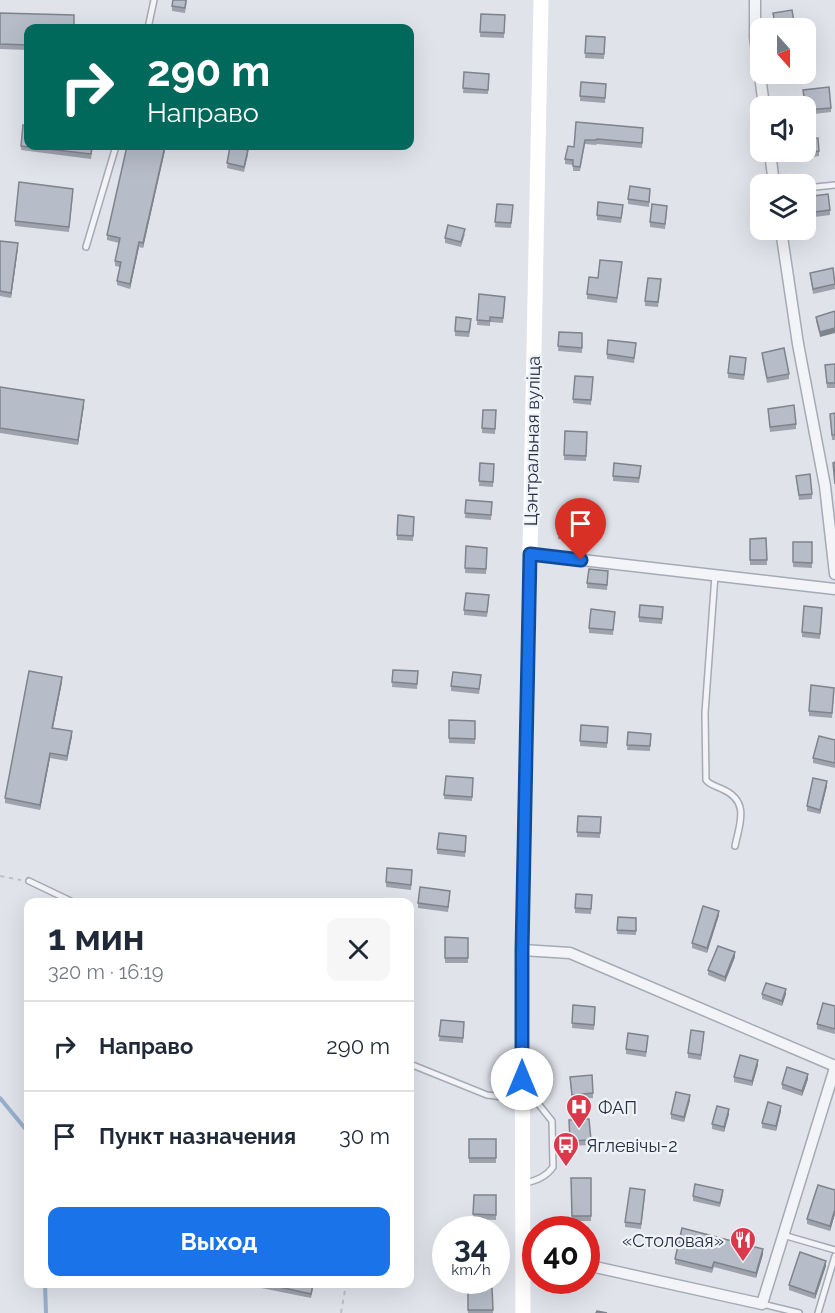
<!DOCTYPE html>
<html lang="ru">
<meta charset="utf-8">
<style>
body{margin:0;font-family:Raleway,sans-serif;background:#f6f6f7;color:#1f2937;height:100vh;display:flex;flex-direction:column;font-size:22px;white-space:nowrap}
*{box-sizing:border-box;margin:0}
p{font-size:20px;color:#747a83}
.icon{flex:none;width:33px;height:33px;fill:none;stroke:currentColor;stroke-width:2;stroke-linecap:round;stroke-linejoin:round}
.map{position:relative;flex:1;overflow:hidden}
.side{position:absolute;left:24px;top:898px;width:390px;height:390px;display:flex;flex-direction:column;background:#fff;border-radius:12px;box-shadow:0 6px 24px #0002}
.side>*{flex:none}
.banner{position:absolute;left:24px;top:24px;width:390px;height:126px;border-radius:12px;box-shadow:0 6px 24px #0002;background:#00695c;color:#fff;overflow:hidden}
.needle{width:39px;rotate:159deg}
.tools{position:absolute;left:750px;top:18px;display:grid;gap:12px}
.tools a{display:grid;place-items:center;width:66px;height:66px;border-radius:12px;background:#fff;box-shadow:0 6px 24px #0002;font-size:30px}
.speed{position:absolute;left:432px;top:1216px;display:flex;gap:12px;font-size:30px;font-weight:700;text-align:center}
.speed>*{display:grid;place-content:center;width:78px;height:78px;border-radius:50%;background:#fff;box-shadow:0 6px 24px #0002;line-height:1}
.speed small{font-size:15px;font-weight:400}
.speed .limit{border:9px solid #d22;background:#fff;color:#111}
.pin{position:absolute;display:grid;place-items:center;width:51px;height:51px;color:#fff;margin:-62px -26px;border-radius:50% 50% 50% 0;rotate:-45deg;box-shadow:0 0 6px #0007}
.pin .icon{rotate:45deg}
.me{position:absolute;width:66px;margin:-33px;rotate:0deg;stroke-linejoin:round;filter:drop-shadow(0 0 4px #0008)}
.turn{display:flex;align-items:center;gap:21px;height:126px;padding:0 24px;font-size:27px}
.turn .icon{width:78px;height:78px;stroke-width:2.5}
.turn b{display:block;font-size:42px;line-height:51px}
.round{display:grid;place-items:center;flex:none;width:63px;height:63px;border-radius:12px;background:#f6f6f7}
.overview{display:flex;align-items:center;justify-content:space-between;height:102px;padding:0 24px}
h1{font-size:36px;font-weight:700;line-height:45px}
.cta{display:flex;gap:12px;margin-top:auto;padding:12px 24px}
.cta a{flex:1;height:69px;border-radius:12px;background:#1a73e8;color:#fff;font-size:24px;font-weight:700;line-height:69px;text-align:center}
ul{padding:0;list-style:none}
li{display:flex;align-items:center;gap:18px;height:90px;padding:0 24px;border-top:2px solid #e0e1e3}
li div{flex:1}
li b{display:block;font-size:22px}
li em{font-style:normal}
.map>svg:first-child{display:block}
</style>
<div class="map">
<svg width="835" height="1313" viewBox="0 0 835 1313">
<rect width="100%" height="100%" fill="#e0e3ea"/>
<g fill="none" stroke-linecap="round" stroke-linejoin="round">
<path stroke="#97afcd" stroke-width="4" d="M0 1098 28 1132
M45 1284 46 1313"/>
<defs>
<path id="lane" d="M148 28 154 0
M806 188 835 185
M86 247 116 146
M715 575 705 713 706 780C710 785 716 786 722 789 750 801 740 823 735 846
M29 881 75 903
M410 1064 487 1095 536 1101 552 1121 553 1167C546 1177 536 1181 525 1183
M783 1235 835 1250
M762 1304 799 1313
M818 1313 835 1256"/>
<path id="street" d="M755 0V37L764 106
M770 152 774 184
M781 230 798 344 825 486 835 574
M530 554 835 589
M522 950 570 953 835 1066
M586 1265 762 1304 835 1068"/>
</defs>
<use href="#lane" stroke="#a5aab5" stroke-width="8"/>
<use href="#street" stroke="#a5aab5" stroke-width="13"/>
<path stroke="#bec1c9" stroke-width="2" stroke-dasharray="4.5 4.5" stroke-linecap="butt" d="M0 876 21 880
M341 1313 346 1284"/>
<use href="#lane" stroke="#f3f4f8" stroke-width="5"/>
<use href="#street" stroke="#f3f4f8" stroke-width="10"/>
<path stroke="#fff" stroke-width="15" d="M523 1313 522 950 541 0"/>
</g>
<path fill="#9da2ac" d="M187 0 185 13 172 11V6Z
M0 13 28 28V50L0 49Z
M481 14 505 15 504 38 480 37Z
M586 36 605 37 604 59 585 58Z
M464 72 489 74 488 94 463 93Z
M581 82 606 84 605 103 580 101Z
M803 90 831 108V112L806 115Z
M576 122 643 133 642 148 597 144 596 145 585 144 580 171H573V165L565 164V159L574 147Z
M21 146H93L91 159 21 150Z
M166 146 143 248 139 247 130 289 117 285V281L120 267 115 266V261L119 243 107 240V235Z
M210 146H239L238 148 248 155 244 172 227 168 229 150 210 147Z
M819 151V156L794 160 793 152Z
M73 194 69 232 15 226V221Z
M650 194 649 207 628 204V199Z
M806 197 830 210V215L806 218Z
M497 204 513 205 511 228 495 227Z
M623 210 621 223 597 220V215Z
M667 211 665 229 650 227V222Z
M465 234 461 247 445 243V238Z
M0 241 18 248 11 298 0 296Z
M622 267 617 303 587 299V294L598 278Z
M810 273 835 280V289L813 294Z
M661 284 658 307 645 306V301Z
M505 301 503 323 490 322V326L477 325V320Z
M835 311 820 337 816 321V317Z
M471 324 469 337 455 336V331Z
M559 332 582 333V353L558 351Z
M636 348 634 363 607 359V354Z
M762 353 789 374V379L767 383 762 357Z
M746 363 744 380 728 378V373Z
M835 364V388H827L825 365Z
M575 376 593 377 591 405 573 403Z
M0 387 84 405 78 445 0 433Z
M768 409 796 424V429L770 432Z
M483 410H496L495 434 482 433Z
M835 413V440H832L830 414Z
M565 431 587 432 586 461 564 460Z
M480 463 494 464 493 487 479 486Z
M641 471 639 483 613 481V476Z
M796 476 812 494V499L799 500Z
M466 500 492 502 491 520 465 518Z
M559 519 593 521 592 541 558 539Z
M414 522 413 541 397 540V535Z
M766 538 767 565H750V539Z
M793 542H812V568L793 567Z
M466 546 487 548 486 574 465 573Z
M608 576 607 590 587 588V583Z
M489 600 487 617 464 615V610Z
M615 612 613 635 589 633V628Z
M663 612 662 624 639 622V617Z
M822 613 820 639 802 637V632Z
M393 670 418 671 417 689 392 687Z
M481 679 479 694 451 691V686Z
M62 682 53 728 72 736 67 761 50 758 40 810 5 803V798Z
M834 693 832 718 809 716V711Z
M449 720 475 721V744L449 743Z
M581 725 608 727 607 748 580 746Z
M628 732 651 734 650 751 627 750Z
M835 740V768L813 763V758Z
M446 776 473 778 472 801 444 799Z
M827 786 820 814 807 811V806Z
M578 816 601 817 600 838 577 837Z
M466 841 465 857 437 854V849Z
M412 875 411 890 386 887V882Z
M450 896 448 912 418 908V903Z
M592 900 591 914 575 913V908Z
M719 915 707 953 692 948V943Z
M618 917 636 918V935L617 934Z
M445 937 468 938V963H445Z
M735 957 725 982 708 975V970Z
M762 994H786L782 1006 762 999Z
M573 1005 595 1012 594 1030 572 1028Z
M835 1006V1034L817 1029V1024Z
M441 1020 464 1022 463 1043 439 1041Z
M704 1037 701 1060 688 1058V1053Z
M648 1041 646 1057 626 1054V1049Z
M758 1065 752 1086 734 1082V1077Z
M808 1079 802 1096 782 1089V1084Z
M570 1082 593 1093V1098L572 1100Z
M690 1100 684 1122 671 1119V1114Z
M781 1111 776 1131 762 1128V1123Z
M729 1114 724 1132 712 1129V1124Z
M589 1119 591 1145 570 1146 569 1120Z
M469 1139H496V1163H469Z
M571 1178H591V1221H572Z
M835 1190V1214L830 1231 807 1224V1219Z
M474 1195H496V1220L473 1219Z
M645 1195 641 1229 625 1227V1222Z
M723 1195 720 1207 693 1201V1196Z
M763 1254 756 1278 714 1267 712 1273 675 1264V1259Z
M826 1266 815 1299 789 1290V1285Z
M242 1284H314L311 1298Z
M468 1288H492L493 1313H468Z"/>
<path fill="#7f848c" d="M165 146H166L143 248V243Z
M139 242V247L130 289V284Z
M18 243V248L11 298V293Z
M835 328V333L820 337V332Z
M84 400V405L78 445V440Z
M62 677V682L52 733V728Z
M72 731V736L67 761V756Z
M50 753V758L40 810V805Z
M827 781V786L820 814V810Z
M719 911V915L707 953V948Z
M735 952V957L725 982V977Z
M786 989V994L782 1006V1001Z
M758 1060V1065L752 1086V1081Z
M808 1074V1079L802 1096V1091Z
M690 1095V1100L684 1122V1117Z
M781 1106V1111L776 1131V1126Z
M729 1109V1114L724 1132V1127Z
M835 1209V1214L830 1231V1226Z
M763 1249V1254L756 1278V1273Z
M826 1261V1266L815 1299V1294Z"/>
<path fill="#b6bcc8" stroke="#7f848c" stroke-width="1.5" d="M173 0H186L185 8 172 6Z
M792 10 795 28H776L773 13Z
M0 13 74 15V28H28V45L0 44Z
M481 14 505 15 504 33 480 32Z
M586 36 605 37 604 54 585 53Z
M464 72 489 74 488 90 463 88Z
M581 82 606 84 605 98 580 96Z
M829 87 831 108 806 110 803 90Z
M576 122 643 128 642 143 597 139 596 140H585L580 167 573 166V160L565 159 568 146 574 147Z
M23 125 28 126V146H92L91 154 21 146Z
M818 138 819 151 794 155V152H806V140Z
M127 146H165L143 243 139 242 130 284 117 281 121 262 115 261 120 238 107 235Z
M230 147 248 150 244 167 227 163Z
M19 182 73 189 69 227 15 221Z
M630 186 650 189 649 202 628 199Z
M828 194 830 210 806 213V197Z
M598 202 623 205 621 218 597 215Z
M497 204 513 205 511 223 495 222Z
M652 204 667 206 665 224 650 222Z
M448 225 465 229 461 242 445 238Z
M0 241 18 243 11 293 0 291Z
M600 260 622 262 617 298 587 294 589 277 598 278Z
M833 268 835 284 813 289 810 273Z
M648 278 661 279 658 302 645 301Z
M479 294 505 297 503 318 490 317V321L477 320Z
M835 311V328L820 332 816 317Z
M456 317 471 319 469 332 455 331Z
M559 332 582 333V348L558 346Z
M608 340 636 343 634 358 607 354Z
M784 348 789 374 767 378 762 353Z
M730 356 746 358 744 375 728 373Z
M835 364V383H827L825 365Z
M575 376 593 377 591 400 573 399Z
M0 387 84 400 78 440 0 428Z
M794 405 796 424 770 427 768 409Z
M483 410H496L495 429 482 428Z
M835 413V435H832L830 414Z
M565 431 587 432 586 456 564 455Z
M835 462V484L833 463Z
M480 463 494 464 493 482 479 481Z
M614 463 641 466 639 478 613 476Z
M810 474 812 494 799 495 796 476Z
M466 500 492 502 491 515 465 513Z
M398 515 414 517 413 536 397 535Z
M559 519 593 521 592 536 558 534Z
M766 538 767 560H750V539Z
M793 542H812V563L793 562Z
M466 546 487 548 486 569 465 568Z
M589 569 608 571 607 585 587 583Z
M466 593 489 595 487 612 464 610Z
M640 605 663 607 662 619 639 617Z
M804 606 822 608 820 634 802 632Z
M591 609 615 612 613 630 589 628Z
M393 670 418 671 417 684 392 682Z
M29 671 62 677 52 728 72 731 67 756 50 753 40 805 5 798Z
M453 672 481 675 479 689 451 686Z
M811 685 834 688 832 713 809 711Z
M449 720 475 721V739L449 738Z
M581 725 608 727 607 743 580 741Z
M628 732 651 734 650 746 627 745Z
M819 736 835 740V763L813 758Z
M446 776 473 778 472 797 444 795Z
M813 778 827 781 820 810 807 806Z
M578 816 601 817 600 833 577 832Z
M439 833 466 836 465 852 437 849Z
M387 868 412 870 411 885 386 882Z
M420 887 450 891 448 907 418 903Z
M576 894 592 895 591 909 575 908Z
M703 906 719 911 707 948 692 943Z
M618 917 636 918V931L617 930Z
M445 937 468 938V958H445Z
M718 946 735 952 725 977 708 970Z
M766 983 786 989 782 1001 762 994Z
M823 1003 835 1006V1029L817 1024Z
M573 1005 595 1007 594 1025 572 1023Z
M441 1020 464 1022 463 1038 439 1036Z
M691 1030 704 1032 701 1055 688 1053Z
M628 1033 648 1036 646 1052 626 1049Z
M740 1055 758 1060 752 1081 734 1077Z
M787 1067 808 1074 802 1091 782 1084Z
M592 1075 593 1093 572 1095 570 1077Z
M676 1092 690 1095 684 1117 671 1114Z
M768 1102 781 1106 776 1126 762 1123Z
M717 1106 729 1109 724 1127 712 1124Z
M589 1119 591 1140 570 1141 569 1120Z
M469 1139H496V1158H469Z
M571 1178H591V1216H572Z
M695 1184 723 1190 720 1203 693 1196Z
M818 1185 835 1190V1209L830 1226 807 1219Z
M630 1188 645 1190 641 1224 625 1222Z
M474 1195H496V1215L473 1214Z
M682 1228 763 1249 756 1273 714 1262 712 1268 675 1259Z
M800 1252 826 1261 815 1294 789 1285Z
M266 1284H313L311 1294Z
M468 1288H492L493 1310H468Z
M597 1311 607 1313H596Z"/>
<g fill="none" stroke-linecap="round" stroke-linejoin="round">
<defs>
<path id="route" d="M522 1079V950L530 554 581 560"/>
</defs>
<use href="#route" stroke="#114b97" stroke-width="15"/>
<use href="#route" stroke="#1a73e8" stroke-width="10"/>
</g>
<defs>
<symbol id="hospital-pin" viewBox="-11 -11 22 30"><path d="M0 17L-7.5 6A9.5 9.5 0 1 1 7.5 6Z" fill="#da394b" stroke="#eff2f7"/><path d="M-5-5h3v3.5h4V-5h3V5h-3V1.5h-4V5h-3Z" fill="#fff"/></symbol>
<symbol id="bus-pin" viewBox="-11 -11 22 30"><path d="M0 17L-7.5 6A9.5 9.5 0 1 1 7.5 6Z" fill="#da394b" stroke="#eff2f7"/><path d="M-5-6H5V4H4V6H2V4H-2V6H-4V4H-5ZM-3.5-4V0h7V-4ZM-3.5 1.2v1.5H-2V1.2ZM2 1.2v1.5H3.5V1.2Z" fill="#fff"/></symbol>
<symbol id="restaurant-pin" viewBox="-11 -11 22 30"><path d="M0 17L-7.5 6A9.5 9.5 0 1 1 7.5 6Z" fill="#da394b" stroke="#eff2f7"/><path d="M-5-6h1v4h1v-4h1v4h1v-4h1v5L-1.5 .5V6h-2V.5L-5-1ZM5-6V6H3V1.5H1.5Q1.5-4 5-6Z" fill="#fff"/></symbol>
</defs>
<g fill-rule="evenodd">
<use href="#hospital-pin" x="564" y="1092" width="30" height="40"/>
<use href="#bus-pin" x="551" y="1130" width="30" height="40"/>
<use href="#restaurant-pin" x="728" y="1225" width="30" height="40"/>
</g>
<g text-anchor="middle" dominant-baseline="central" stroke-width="4.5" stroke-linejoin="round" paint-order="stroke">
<g font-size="18" fill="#273043" stroke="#eff2f7">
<text transform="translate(532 441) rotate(-89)">Цэнтральная вуліца</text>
</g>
<g font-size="18" fill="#273043" stroke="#eff2f7" text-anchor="start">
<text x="598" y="1107">ФАП</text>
<text x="586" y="1145">Яглевічы-2</text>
<text x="724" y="1240" text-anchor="end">«Столовая»</text>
</g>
</g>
</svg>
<div class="tools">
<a><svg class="needle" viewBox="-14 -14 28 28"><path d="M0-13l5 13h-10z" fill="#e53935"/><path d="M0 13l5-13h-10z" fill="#747a83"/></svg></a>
<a><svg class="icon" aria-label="sound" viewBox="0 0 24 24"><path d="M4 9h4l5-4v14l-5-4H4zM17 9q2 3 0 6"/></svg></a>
<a><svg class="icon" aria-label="layers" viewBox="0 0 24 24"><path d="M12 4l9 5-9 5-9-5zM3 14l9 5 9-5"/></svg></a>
</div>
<div class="speed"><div>34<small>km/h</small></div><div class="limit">40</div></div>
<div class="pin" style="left:581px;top:560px;background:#d93025"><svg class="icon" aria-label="arrive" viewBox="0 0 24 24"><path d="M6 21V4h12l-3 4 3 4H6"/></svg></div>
<svg class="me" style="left:522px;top:1079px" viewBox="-20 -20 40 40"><circle r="19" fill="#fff"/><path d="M0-13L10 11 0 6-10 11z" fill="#1a73e8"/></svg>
<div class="banner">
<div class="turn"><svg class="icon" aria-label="right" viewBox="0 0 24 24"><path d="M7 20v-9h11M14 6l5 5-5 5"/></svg><div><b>290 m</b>Направо</div></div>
</div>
<section class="side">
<div class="overview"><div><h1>1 мин</h1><p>320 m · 16:19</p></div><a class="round"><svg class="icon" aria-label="close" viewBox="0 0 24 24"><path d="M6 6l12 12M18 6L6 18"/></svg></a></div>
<ul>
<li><svg class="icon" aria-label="right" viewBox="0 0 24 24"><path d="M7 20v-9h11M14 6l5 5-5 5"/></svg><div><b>Направо</b></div><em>290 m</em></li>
<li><svg class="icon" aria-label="arrive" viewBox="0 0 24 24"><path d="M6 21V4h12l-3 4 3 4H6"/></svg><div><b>Пункт назначения</b></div><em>30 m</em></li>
</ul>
<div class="cta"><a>Выход</a></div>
</section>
</div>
